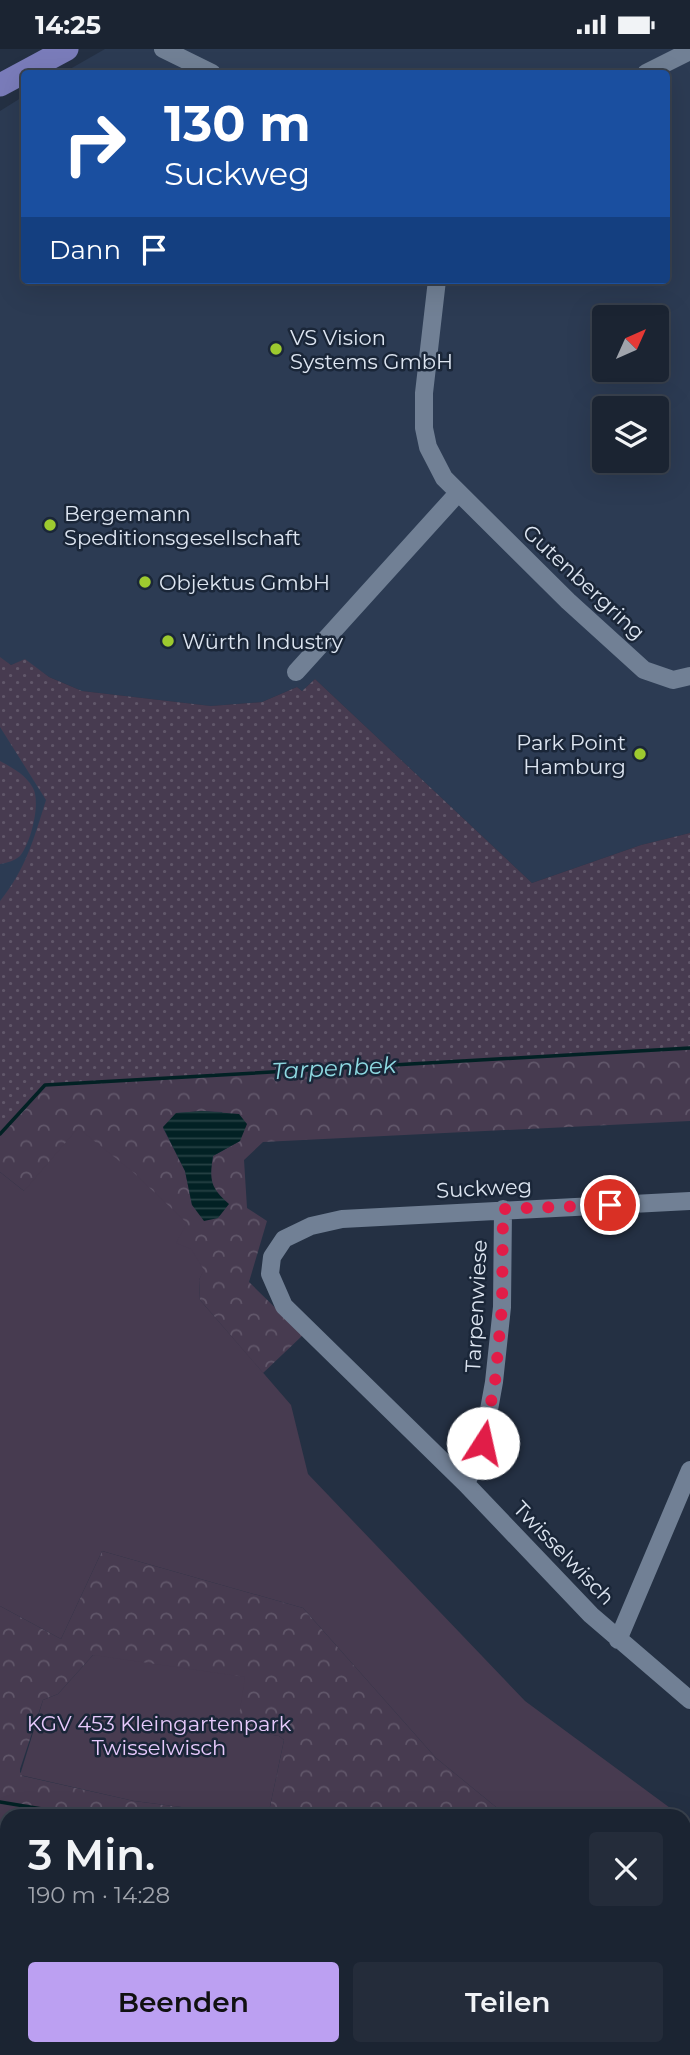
<!DOCTYPE html>
<html lang="de">
<meta charset="utf-8">
<style>
body{margin:0;font-family:Montserrat,sans-serif;background:#242c3a;color:#f1f3f6;height:100vh;display:flex;flex-direction:column;font-size:26px;white-space:nowrap}
*{box-sizing:border-box;margin:0}
p{font-size:23px;color:#a0a4ac}
.icon{flex:none;width:38px;height:38px;fill:none;stroke:currentColor;stroke-width:2;stroke-linecap:round;stroke-linejoin:round}
.map{position:relative;flex:1;overflow:hidden}
.drawer{position:absolute;left:0px;top:1760px;width:691px;height:247px;display:flex;flex-direction:column;background:#1b2432;border-radius:21px 21px 0 0;box-shadow:0 7px 28px #0002,0 0 0 2px #39414d}
.drawer>*{flex:none}
.banner{position:absolute;left:21px;top:21px;width:649px;height:214px;border-radius:7px;box-shadow:0 7px 28px #0002,0 0 0 2px #39414d;background:#1a4fa0;color:#fff;overflow:hidden}
.needle{width:46px;rotate:45deg}
.buttons{position:absolute;left:592px;top:256px;display:grid;gap:14px}
.buttons a{display:grid;place-items:center;width:77px;height:77px;border-radius:7px;background:#1b2432;box-shadow:0 7px 28px #0002,0 0 0 2px #39414d;font-size:35px}
.pin{position:absolute;display:grid;place-items:center;width:60px;height:60px;color:#fff;margin:-30px;border:4px solid #fff;border-radius:50%;box-shadow:0 2px 7px #0007}
.me{position:absolute;width:77px;margin:-38px;rotate:10deg;stroke-linejoin:round;filter:drop-shadow(0 0 5px #0008)}
.turn{display:flex;align-items:center;gap:24px;height:147px;padding:0 28px;font-size:32px}
.turn .icon{width:91px;height:91px;stroke-width:2.5}
.turn b{display:block;font-size:49px;line-height:60px}
.then{display:flex;align-items:center;height:66px;padding:0 28px;background:#0003;gap:14px;font-size:26px}
.round{display:grid;place-items:center;flex:none;width:74px;height:74px;border-radius:7px;background:#242c3a}
.headline{display:flex;align-items:center;justify-content:space-between;height:119px;padding:0 28px}
h1{font-size:42px;font-weight:600;line-height:52px}
.action{display:flex;gap:14px;margin-top:auto;padding:14px 28px}
.action a{flex:1;height:80px;border-radius:7px;background:#bca0f2;color:#111;font-size:28px;font-weight:600;line-height:80px;text-align:center}
.action a+a{background:#242c3a;color:#f1f3f6}
.status{display:flex;justify-content:space-between;align-items:center;height:49px;padding:0 35px;background:#1b2432;direction:ltr}
.status svg{height:19px;fill:currentColor}
.map>svg:first-child{display:block}
</style>
<div class="status"><b>14:25</b><svg viewBox="0 0 49 12"><path d="M0 12V9h3v3zM5 12V6h3v6zM10 12V3h3v9zM15 12V0h3v12zM26 1h20v11H26zM47 4h2v5h-2z"/></svg></div>
<div class="map">
<svg width="690" height="2006" viewBox="0 0 690 2006">
<defs>
<pattern id="grass-dots" width="8" height="8" patternUnits="userSpaceOnUse" patternTransform="scale(1.75)"><rect width="8" height="8" fill="#473b50"/><path d="M2 2h.1M6 6h.1" fill="none" stroke="#61576a" stroke-width="1.8" stroke-linecap="round"/></pattern>
<pattern id="park-crowns" width="20" height="18" patternUnits="userSpaceOnUse" patternTransform="scale(1.75)"><rect width="20" height="18" fill="#473b50"/><path d="M2 6a3 3 0 1 1 6 0M12 15a3 3 0 1 1 6 0" fill="none" stroke="#61576a"/></pattern>
<pattern id="water-rules" width="6" height="5" patternUnits="userSpaceOnUse" patternTransform="scale(1.75)"><rect width="6" height="5" fill="#022124"/><path d="M0 2.5h6" fill="none" stroke="#264144"/></pattern>
</defs>
<rect width="100%" height="100%" fill="#243043"/>
<path fill="#2c3b53" fill-rule="evenodd" d="M105 0H690V784L641 796 532 834 315 630 302 642 297 638 262 653 211 657 82 642 49 628 25 611 11 616 0 609V62L24 47V231H667V24H63ZM604 268H656V320H604ZM604 359H656V411H604Z
M0 662 49 731 52 771 0 869Z"/>
<path fill="url(#grass-dots)" d="M0 608 11 616 25 610 49 628 82 642 211 657 262 653 297 638 302 642 315 630 532 834 641 796 690 784V999L45 1036 0 1085V852C26 820 34 789 46 751L0 678Z
M0 712C13 719 26 726 33 739 41 754 31 794 20 807 14 812 7 814 0 815Z"/>
<path fill="url(#park-crowns)" fill-rule="evenodd" d="M690 999V1072L263 1093 244 1111 247 1159 267 1172 249 1233 303 1286 263 1324 200 1251 199 1231 203 1221 24 1142 0 1123V1085L45 1036ZM202 1062 222 1063 240 1092 213 1107 210 1125 214 1141 192 1156 185 1122 163 1079 177 1064Z
M102 1502 303 1559 436 1709 507 1767H268L284 1691 279 1687 237 1681V1675L93 1606 58 1645 43 1651 20 1720V1723L23 1727 134 1752 252 1767 7 1768V1819L6 1788H0V1557L61 1590Z
M684 1847 690 1848V1961L684 1958Z"/>
<path fill="#473b50" d="M78 1079 133 1123 187 1174 176 1194 191 1200 204 1221 199 1231 200 1251 291 1356 308 1425 525 1652 681 1767H507L436 1709 303 1559 102 1502 61 1590 0 1557V1123L24 1142Z
M93 1606 245 1628 237 1680 279 1687 284 1691 268 1767H252L134 1752 20 1726 43 1651 58 1645Z
M684 1770 690 1774V1848L684 1847Z
M6 1787 7 1903 0 1904V1788Z"/>
<path fill="url(#water-rules)" d="M202 1062 239 1065 247 1075 240 1092 213 1107C209 1132 211 1139 229 1155L218 1169 204 1172 192 1156 185 1122 163 1078 176 1064Z"/>
<g fill="none" stroke-linecap="round" stroke-linejoin="round">
<path stroke="#022124" stroke-width="3.5" d="M0 1085 45 1036 690 999
M0 1753 90 1768
M684 1864 690 1865"/>
<path stroke="#718095" stroke-width="18" d="M163 0 212 24
M646 24 690 2
M437 231 424 344V379L428 398 444 429 568 552 644 621 673 631 690 627
M296 623 458 444
M690 1152 342 1170 311 1177 284 1190 272 1208 270 1225 284 1257 466 1435 591 1566 690 1651
M466 1435 483 1394 494 1333 502 1258 503 1160
M618 1591 690 1421
M684 1981 690 1979
M652 2006 657 2000"/>
<path stroke="#7a7cba" stroke-width="23" d="M0 36 67 0"/>
</g>
<g fill="none" stroke-linecap="round" stroke-linejoin="round">
<path stroke="#e11d48" stroke-width="12" stroke-dasharray="0 21.6" d="M483 1394 495 1333 502 1258 503 1160 610 1156"/>
</g>
<g fill="#9dca2f" stroke="#1a2638" stroke-width="2.5">
<circle cx="276" cy="300" r="7"/>
<circle cx="50" cy="476" r="7"/>
<circle cx="145" cy="533" r="7"/>
<circle cx="168" cy="592" r="7"/>
<circle cx="640" cy="705" r="7"/>
</g>
<g text-anchor="middle" dominant-baseline="central" stroke-width="5" stroke-linejoin="round" paint-order="stroke">
<g font-size="21" fill="#dde5f1" stroke="#1a2638" text-anchor="start">
<text x="290" y="288">VS Vision<tspan x="290" dy="24">Systems GmbH</tspan></text>
<text x="64" y="464">Bergemann<tspan x="64" dy="24">Speditionsgesellschaft</tspan></text>
<text x="159" y="533">Objektus GmbH</text>
<text x="182" y="592">Würth Industry</text>
<text x="626" y="693" text-anchor="end">Park Point<tspan x="626" dy="24">Hamburg</tspan></text>
</g>
<g font-size="21" fill="#dde5f1" stroke="#1a2638">
<text transform="translate(584 533) rotate(43)">Gutenbergring</text>
<text transform="translate(484 1139) rotate(-3)">Suckweg</text>
<text transform="translate(476 1257) rotate(-87)">Tarpenwiese</text>
<text transform="translate(564 1504) rotate(46)">Twisselwisch</text>
</g>
<g font-size="21" fill="#e7c9fc" stroke="#1a2638">
<text x="159" y="1674">KGV 453 Kleingartenpark<tspan x="159" dy="24">Twisselwisch</tspan></text>
</g>
<g font-size="23" font-style="italic" fill="#8dd9e1" stroke="#1a2638">
<text transform="translate(334 1019) rotate(-3)">Tarpenbek</text>
</g>
</g>
</svg>
<div class="buttons">
<a><svg class="needle" viewBox="-14 -14 28 28"><path d="M0-13l5 13h-10z" fill="#e53935"/><path d="M0 13l5-13h-10z" fill="#a0a4ac"/></svg></a>
<a><svg class="icon" aria-label="layers" viewBox="0 0 24 24"><path d="M12 4l9 5-9 5-9-5zM3 14l9 5 9-5"/></svg></a>
</div>
<div class="pin" style="left:610px;top:1156px;background:#d93025"><svg class="icon" aria-label="arrive" viewBox="0 0 24 24"><path d="M6 21V4h12l-3 4 3 4H6"/></svg></div>
<svg class="me" style="left:483px;top:1394px" viewBox="-20 -20 40 40"><circle r="19" fill="#fff"/><path d="M0-13L10 11 0 6-10 11z" fill="#e11d48"/></svg>
<div class="banner">
<div class="turn"><svg class="icon" aria-label="right" viewBox="0 0 24 24"><path d="M7 20v-9h11M14 6l5 5-5 5"/></svg><div><b>130 m</b>Suckweg</div></div>
<div class="then">Dann<svg class="icon" aria-label="arrive" viewBox="0 0 24 24"><path d="M6 21V4h12l-3 4 3 4H6"/></svg></div>
</div>
<section class="drawer">
<div class="headline"><div><h1>3 Min.</h1><p>190 m · 14:28</p></div><a class="round"><svg class="icon" aria-label="close" viewBox="0 0 24 24"><path d="M6 6l12 12M18 6L6 18"/></svg></a></div>
<div class="action"><a>Beenden</a><a>Teilen</a></div>
</section>
</div>
